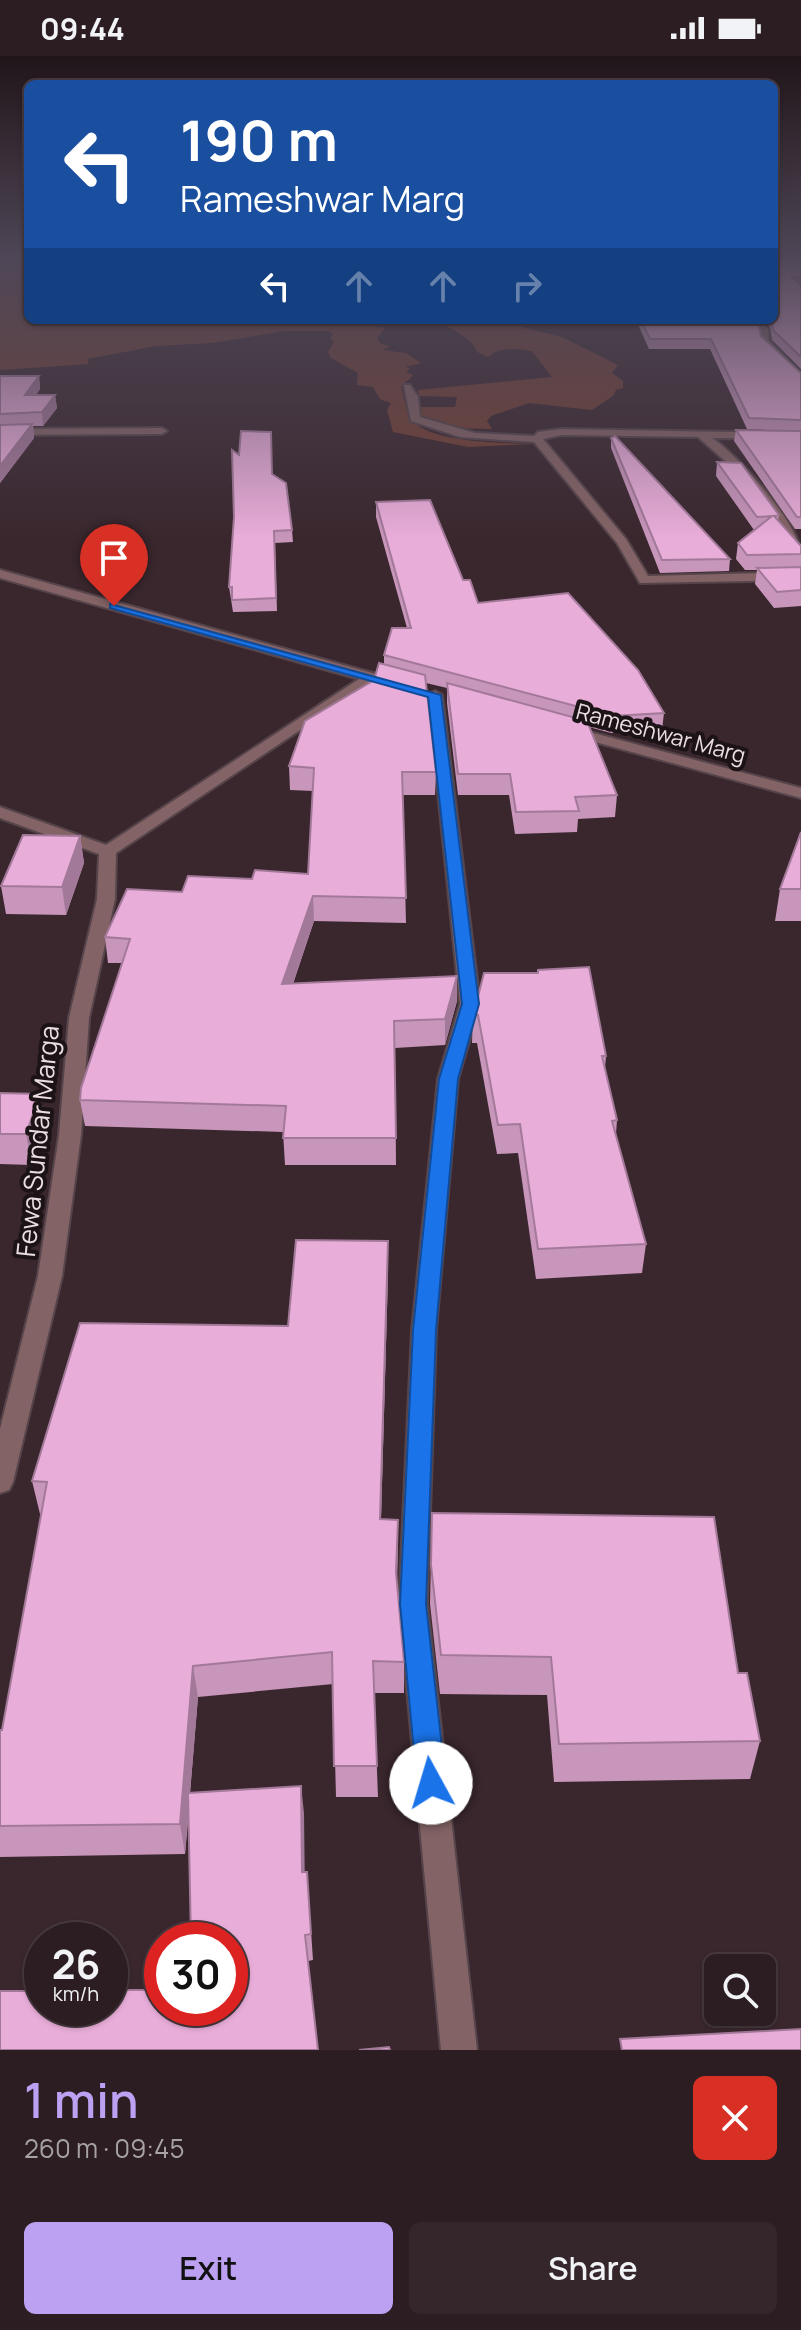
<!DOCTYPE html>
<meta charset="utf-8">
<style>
body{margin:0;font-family:Manrope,sans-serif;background:#34262a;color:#f1f3f6;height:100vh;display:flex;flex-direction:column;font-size:30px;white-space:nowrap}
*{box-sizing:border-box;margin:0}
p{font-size:26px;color:#a6a2a5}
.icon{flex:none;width:44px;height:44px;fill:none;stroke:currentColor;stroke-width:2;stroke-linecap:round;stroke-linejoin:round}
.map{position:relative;height:1994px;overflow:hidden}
.panel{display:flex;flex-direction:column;background:#2c1d22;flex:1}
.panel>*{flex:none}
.top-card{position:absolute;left:24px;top:24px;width:754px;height:244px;border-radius:12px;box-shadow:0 2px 6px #0004,0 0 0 2px #483b40;background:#1a4fa0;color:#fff;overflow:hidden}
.tools{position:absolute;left:704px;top:1898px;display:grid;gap:16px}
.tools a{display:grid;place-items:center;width:72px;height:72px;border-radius:12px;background:#2c1d22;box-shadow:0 2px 6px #0004,0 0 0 2px #483b40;font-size:40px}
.speed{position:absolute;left:24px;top:1866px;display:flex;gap:16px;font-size:40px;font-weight:700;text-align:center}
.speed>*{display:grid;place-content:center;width:104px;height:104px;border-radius:50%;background:#2c1d22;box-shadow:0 2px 6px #0004,0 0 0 2px #483b40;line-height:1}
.speed small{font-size:20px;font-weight:400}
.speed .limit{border:12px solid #d22;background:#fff;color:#111}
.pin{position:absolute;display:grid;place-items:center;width:68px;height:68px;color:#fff;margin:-82px -34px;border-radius:50% 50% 50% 0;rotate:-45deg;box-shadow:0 0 8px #0007}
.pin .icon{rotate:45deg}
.me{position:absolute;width:88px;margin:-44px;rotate:354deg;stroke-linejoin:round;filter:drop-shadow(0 0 6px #0008)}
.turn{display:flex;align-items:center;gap:28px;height:168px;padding:0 24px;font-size:36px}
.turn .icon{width:104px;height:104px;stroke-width:2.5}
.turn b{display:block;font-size:56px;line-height:68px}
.lanes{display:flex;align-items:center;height:76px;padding:0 24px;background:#0003;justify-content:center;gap:40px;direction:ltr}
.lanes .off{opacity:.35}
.round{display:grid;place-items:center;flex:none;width:84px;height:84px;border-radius:12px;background:#34262a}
.headline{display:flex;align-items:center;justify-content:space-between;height:136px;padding:0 24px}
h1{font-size:48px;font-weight:600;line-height:60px;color:#bca0f2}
.cta{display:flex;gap:16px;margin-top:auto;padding:16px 24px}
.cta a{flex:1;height:92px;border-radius:12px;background:#bca0f2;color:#111;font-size:32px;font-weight:600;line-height:92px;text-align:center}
.cta a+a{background:#34262a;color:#f1f3f6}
.status{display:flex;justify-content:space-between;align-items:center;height:56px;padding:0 40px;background:#2c1d22;direction:ltr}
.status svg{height:22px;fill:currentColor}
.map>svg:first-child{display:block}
</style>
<div class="status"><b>09:44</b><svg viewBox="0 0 49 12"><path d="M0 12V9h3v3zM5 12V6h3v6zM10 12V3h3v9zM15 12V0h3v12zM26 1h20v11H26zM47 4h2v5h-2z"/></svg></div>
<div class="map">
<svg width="801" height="1994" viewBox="0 0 801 1994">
<rect width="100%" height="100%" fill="#3a272e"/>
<path fill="#734034" d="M0 203H28V264H412L382 267 375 271 385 272 377 282 381 288 390 290 383 294 406 297 421 307 406 311 410 313 406 316 413 319 401 331C405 343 405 355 413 365 431 387 507 387 534 388L468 391 393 376 387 354 391 347 380 343 373 331 357 329 358 317 331 302 328 296 334 286 330 283 333 278 329 275H285L212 287 156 290 87 303 89 308 0 314Z
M432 264H493L562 281 618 309 612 317 623 325V332L616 334 613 340 592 354 529 347 491 360 487 365 492 373 446 372 421 363 419 351H455L457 341 419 340 418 334 552 321 532 295C518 292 499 291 488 301L477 296C472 281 447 270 432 264Z"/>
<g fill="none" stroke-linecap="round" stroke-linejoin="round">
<defs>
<path id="minor" d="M750 264H759L768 273 769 285 801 317V325L762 288 760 274Z
M404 329H410L418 341 420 361 475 377 534 380 538 376 561 373 801 377V383L712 382C737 398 801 470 801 499L797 498 741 419 698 381 561 379 543 383 626 483 648 520 801 516V524L640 527 617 487 534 386 460 381 411 365Z
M0 373 162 372 167 375 162 378 0 379Z
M0 514 376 618 408 630 401 634 372 626 116 797 115 843 89 962 81 1079 62 1220 13 1426 9 1434 0 1437V1373L38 1220 59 1079 69 962 97 843 99 798 0 762V751L106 789 359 623 0 522Z
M435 635 442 639 480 948 458 1023 436 1274 427 1548 477 1994H441L399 1548 412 1274 438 1023 460 948 428 639Z
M567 670 801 732V742L562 677V671Z"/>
</defs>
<use href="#minor" stroke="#56444b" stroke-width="4"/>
<use href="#minor" fill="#836365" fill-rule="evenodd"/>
</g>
<path fill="#c895bb" d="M801 203V313L772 284 770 271 762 264H774Z
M636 264H757L761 280 801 317V473H795L734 385 736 374 793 375 747 373 710 293H649Z
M0 320H39L40 333 36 339H55L57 352 43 370H33L34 382 0 427Z
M611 382 730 503 729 515 660 517 611 392Z
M717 406 779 459 778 464 801 490V550L774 552 755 528 757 514H745L736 503 738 487 754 474 716 420Z
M272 419 292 474 293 486 275 487 277 555 233 556 229 531Z
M376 446 463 524 478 547 664 657 662 674 611 677 589 671 617 739 615 761 578 763 577 776 515 778 509 739H458L447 647V632L426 627 436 716 435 739H403L406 867 314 865 293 928 457 920V945L445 989 395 992 396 1109H285L283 1076 85 1070 80 1044 122 907H108L105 881 182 836 252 823 308 818 313 735 290 734 289 710 374 624 384 609V599L407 572 376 461Z
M801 776V865H775L780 833Z
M80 780 84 807 66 859 6 858 1 830Z
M538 914 606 1000 605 1012 617 1064 616 1078 646 1188 642 1217 536 1223 518 1097 497 1098 477 987H472L473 960 537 917Z
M0 1037 46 1068 32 1109 0 1108Z
M388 1217 381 1463 398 1464 397 1527 404 1606V1637H374L378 1741H336L333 1628 198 1641 190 1737 304 1757V1816H307L313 1904 308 1905 230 1952 189 1755 185 1798 0 1801V1674H2L41 1458H40L32 1425 288 1270Z
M432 1457 738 1617 760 1685 750 1723 554 1726 547 1639 440 1638 430 1548Z"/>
<path fill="#a37999" d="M801 220V229L791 221Z
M39 320 40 333 27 352 25 339Z
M55 339 57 352 43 370 42 356Z
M32 368 34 382 0 427V410Z
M80 780 84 807 66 859 62 831Z
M313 840 314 865 284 954 282 928Z
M457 920V945L445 989V963Z
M40 1038 46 1068 32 1109 26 1078Z
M388 1185V1217L380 1496V1463Z
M398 1464V1496L396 1548V1516Z
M193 1610 198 1641 185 1798 180 1768Z
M301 1730 304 1757 305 1843 302 1816Z"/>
<path fill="#e9adda" stroke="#a37999" stroke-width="2" d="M774 203H801V220L791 221 801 229V301L773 274 772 264H774Z
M641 264H757L758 266 761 280 801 317V364L749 362 711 283H650Z
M0 320H39L25 339H55L42 356 0 358Z
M32 368 0 410V369Z
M736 374 801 375V461H797Z
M241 375 271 376 272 418 286 427 292 474 274 475 276 542 232 544V531H229L234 461 232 394 239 399Z
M615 380 730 503 662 504 611 382Z
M717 406 741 407 779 459 774 460 801 490V498L747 499 738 487 772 460 757 461Z
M430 444 463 524H470L478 547 568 537 638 614 664 657 613 660 384 599 392 572H411L376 446Z
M801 511V534L777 536 757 512Z
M379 607 425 619 436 716H402L406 842 313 840 282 928 457 920 445 963 394 965 396 1082H283L286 1050 80 1044 81 1032 130 883 105 881 127 833 182 836 188 820 252 823 255 814 308 818 314 712 289 710 305 665 374 624Z
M447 627 587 665 617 739 575 741 579 755 516 756 510 718H458Z
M801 776V833H780Z
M23 779 80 780 62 831 1 830Z
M589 911 606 1000H602L617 1064 612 1065 646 1188 538 1193 520 1068 498 1069 478 959 473 960 484 917H538V914Z
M0 1037 40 1038 26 1078H0Z
M296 1184 388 1185 380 1463 398 1464 396 1516 404 1606 373 1605 377 1710H334L332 1596 193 1610 180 1768 0 1770V1674H2L47 1426 32 1425 80 1267 288 1270Z
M432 1457 714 1461 738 1617H747L760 1685 559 1688 551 1601 441 1599 431 1509Z
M301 1730 302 1816H307L311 1878 305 1879 318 1994H0V1935H42V1952H110V1934H162V1952H230V1884H191L188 1737Z
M801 1973V1994H622L620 1983Z
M389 1991 390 1994H359Z"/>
<linearGradient id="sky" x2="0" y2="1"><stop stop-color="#201519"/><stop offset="0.42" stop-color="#4f4757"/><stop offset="1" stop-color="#4f4757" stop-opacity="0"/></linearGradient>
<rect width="801" height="483" fill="url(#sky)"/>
<path fill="#1a73e8" stroke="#114b97" stroke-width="2" d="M110 548 441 639 479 948 458 1023 436 1274 426 1548 446 1727 442 1736 431 1741 421 1736 417 1727 400 1548 413 1274 439 1023 462 948 428 641 110 552Z"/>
<g text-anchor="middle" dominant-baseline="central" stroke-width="8" stroke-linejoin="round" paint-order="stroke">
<g font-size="22" fill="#ebdee2" stroke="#1b1316">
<text transform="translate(661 677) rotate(15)">Rameshwar Marg</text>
</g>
<g font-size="26" fill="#ebdee2" stroke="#1b1316">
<text transform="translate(37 1085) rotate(-84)">Fewa Sundar Marga</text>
</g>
</g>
</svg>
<div class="tools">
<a><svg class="icon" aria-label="search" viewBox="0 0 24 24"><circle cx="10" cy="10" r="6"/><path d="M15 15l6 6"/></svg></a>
</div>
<div class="speed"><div>26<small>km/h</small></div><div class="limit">30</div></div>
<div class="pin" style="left:114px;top:550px;background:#d93025"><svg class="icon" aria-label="arrive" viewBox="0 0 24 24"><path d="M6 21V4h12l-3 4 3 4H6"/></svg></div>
<svg class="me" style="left:431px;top:1727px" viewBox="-20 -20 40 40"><circle r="19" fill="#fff"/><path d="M0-13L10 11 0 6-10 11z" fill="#1a73e8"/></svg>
<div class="top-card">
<div class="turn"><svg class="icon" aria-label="left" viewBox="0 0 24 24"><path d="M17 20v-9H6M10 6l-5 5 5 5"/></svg><div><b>190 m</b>Rameshwar Marg</div></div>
<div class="lanes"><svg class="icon" aria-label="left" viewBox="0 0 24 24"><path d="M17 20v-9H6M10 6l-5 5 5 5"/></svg><svg class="icon off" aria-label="ahead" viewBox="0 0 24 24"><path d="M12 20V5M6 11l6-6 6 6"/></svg><svg class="icon off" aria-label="ahead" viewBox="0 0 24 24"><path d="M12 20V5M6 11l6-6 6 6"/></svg><svg class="icon off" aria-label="right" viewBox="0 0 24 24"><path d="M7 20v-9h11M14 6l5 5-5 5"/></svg></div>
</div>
</div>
<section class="panel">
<div class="headline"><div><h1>1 min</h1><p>260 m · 09:45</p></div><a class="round" style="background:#d93025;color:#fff"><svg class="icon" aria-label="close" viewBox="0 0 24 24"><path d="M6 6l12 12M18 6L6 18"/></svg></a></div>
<div class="cta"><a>Exit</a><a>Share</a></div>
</section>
